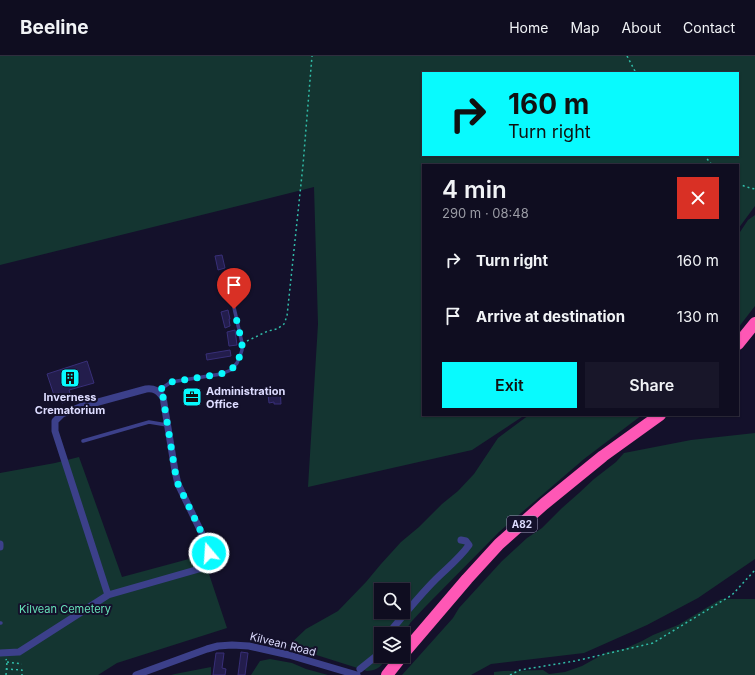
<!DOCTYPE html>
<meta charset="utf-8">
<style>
body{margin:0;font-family:Inter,sans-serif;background:#181629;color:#f1f3f6;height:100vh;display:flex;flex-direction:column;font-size:15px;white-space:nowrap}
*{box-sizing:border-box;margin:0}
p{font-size:13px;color:#9b9ca5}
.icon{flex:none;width:22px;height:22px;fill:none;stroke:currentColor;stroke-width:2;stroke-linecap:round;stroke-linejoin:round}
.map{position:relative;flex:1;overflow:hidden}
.panel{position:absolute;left:422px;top:108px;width:317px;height:252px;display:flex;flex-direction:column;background:#0f0d20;border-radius:0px;box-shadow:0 1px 3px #0004,0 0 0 1px #2f2d3e}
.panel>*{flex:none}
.guide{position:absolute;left:422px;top:16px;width:317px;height:84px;border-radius:0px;box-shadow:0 1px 3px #0004,0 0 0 1px #2f2d3e;background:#08fafe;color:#111;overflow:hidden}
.buttons{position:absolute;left:374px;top:527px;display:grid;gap:8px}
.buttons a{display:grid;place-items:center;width:36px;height:36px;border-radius:0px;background:#0f0d20;box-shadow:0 1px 3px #0004,0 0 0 1px #2f2d3e;font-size:20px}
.pin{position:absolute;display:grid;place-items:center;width:34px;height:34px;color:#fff;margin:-41px -17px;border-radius:50% 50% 50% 0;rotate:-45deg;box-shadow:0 0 4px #0007}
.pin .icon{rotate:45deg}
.me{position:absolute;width:44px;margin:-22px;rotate:342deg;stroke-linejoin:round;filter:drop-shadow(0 0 3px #0008)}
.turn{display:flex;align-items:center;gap:14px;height:84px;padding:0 20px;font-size:18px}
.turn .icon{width:52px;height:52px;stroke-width:2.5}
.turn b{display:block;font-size:28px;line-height:34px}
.round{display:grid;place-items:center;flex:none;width:42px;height:42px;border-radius:0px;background:#181629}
.head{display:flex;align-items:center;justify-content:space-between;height:68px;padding:0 20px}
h1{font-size:24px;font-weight:600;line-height:30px}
.button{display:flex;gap:8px;margin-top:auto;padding:8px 20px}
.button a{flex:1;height:46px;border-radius:0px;background:#08fafe;color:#111;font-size:16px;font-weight:600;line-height:46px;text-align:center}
.button a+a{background:#181629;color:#f1f3f6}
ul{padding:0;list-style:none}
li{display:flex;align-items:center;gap:12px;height:56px;padding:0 20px}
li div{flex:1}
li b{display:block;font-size:15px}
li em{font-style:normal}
header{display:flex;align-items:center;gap:24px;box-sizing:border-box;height:56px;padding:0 20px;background:#0f0d20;border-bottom:1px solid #2f2d3e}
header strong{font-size:19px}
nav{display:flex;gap:22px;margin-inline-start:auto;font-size:14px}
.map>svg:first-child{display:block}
</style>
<header>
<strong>Beeline</strong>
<nav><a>Home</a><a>Map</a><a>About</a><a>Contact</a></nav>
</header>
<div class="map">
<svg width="755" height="619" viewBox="0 0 755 619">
<rect width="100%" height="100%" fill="#14112b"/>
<path fill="#143531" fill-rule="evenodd" d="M0 0H755V150L738 173V109H423V359H525L472 394 308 431 318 268 314 131 0 209ZM423 17H738V99H423Z
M755 159V250L738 272V179L748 164Z
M529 359H642L584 403 499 476 426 550 411 566 403 578H381V600H388C381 610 379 614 367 615L288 590 306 573 338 555 366 526 381 508 401 486 419 471 442 448 458 435 474 418 498 382ZM381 534H403V556H381Z
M755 377V503L698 542 647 569 584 597 491 608 471 619H402L453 562 459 552 502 505 527 482 542 472 562 452 579 437 594 423 616 406 624 397 691 384Z
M79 401 122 521 200 500 205 506 227 572 117 607 98 619H0V417L55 407Z
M721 543H755V619H494V616L503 615 543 614 549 618 565 616 582 610 607 596 624 593 642 585 653 579 678 569Z
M270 603 292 607 306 613 328 619H251L260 605Z
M211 611V619H171L175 618Z"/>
<path fill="#231d4c" stroke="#382f78" d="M222 199 225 212 218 214 215 200Z
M228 254 230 263H229L230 270 225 272 221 256Z
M235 274 237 289 229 290 227 276Z
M230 294 231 300 207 304 206 298Z
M87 305 94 327 69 334 72 344 62 347 59 337 54 339 47 318Z
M280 333 281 348H274V346L269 347 268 338 272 337V334Z
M197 334 199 346 187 348 185 336Z
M241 596 248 597 245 619H238Z
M216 597H224L222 612 226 613 225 619H213Z"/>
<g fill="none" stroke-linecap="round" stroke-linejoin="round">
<path stroke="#31bda9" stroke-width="1.5" stroke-dasharray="2 3" stroke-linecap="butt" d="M627 0 636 17
M704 99 712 109
M738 128 750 132 755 133
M247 285 268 275 277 273 284 268 287 260 303 109 312 0
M7 606 22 608
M6 613 22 614V619
M6 619 7 606 6 603
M510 619 520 614 575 605 653 587 732 539 755 514"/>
<path stroke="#3c408a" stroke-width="3.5" d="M158 335 171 326 221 318 231 314 237 307 240 300 242 294V287L228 225
M83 385 149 366 167 369
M0 567H1"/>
<path stroke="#3c408a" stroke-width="7" d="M0 488V491
M389 578 393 572C407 555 421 538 436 523 447 512 460 502 469 489L466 485 461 484
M0 597 19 596 108 539 199 513 205 506 209 497 206 486 178 428 175 415 163 341C158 335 155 332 146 333L80 351 62 358 55 365V375L108 539
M360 613 380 597 381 595
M136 619 207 593 218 590 232 589 249 590 289 599 357 619"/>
<path stroke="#fe57b5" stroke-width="12" d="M738 288 755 267
M403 598 467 523 499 488 544 448 603 400 660 359
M387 619 402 600"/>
</g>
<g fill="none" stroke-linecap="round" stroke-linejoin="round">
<path stroke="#08fafe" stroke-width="7" stroke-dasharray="0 12.6" d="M209 497 206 486 178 428 175 415 163 341 158 335 171 326 221 318 231 314 237 307 242 294V287L234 253"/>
</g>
<defs>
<symbol id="building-square" viewBox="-11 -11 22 22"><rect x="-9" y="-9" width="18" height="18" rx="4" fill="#08fafe" stroke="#14112b"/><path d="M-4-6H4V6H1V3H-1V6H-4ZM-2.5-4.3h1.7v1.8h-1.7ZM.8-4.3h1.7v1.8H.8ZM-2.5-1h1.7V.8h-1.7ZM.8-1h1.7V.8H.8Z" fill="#111"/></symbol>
<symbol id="office-square" viewBox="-11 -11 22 22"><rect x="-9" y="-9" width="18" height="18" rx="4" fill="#08fafe" stroke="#14112b"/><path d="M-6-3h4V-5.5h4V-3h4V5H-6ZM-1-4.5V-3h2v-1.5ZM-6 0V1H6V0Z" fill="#111"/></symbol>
</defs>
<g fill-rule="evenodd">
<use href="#building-square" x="59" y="311" width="22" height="22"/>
<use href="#office-square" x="181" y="330" width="22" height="22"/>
</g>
<g text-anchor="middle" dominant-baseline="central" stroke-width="4" stroke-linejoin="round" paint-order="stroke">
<rect fill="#14112b" stroke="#a19fbf" stroke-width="1" x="507" y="460" width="30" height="16" rx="3"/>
<g font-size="10" font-weight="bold" fill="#dddcff">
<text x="522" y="468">A82</text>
</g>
<g font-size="11" font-weight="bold" fill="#dddcff" stroke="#14112b" text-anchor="start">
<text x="206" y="335">Administration<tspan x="206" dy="13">Office</tspan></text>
<text x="70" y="341" text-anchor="middle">Inverness<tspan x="70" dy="13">Crematorium</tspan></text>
</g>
<g font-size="11" fill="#66e1b8" stroke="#14112b">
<text x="65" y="553">Kilvean Cemetery</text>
</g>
<g font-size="11" fill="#dddcff" stroke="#14112b">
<text transform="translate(283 588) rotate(14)">Kilvean Road</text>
</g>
</g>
</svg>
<div class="buttons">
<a><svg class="icon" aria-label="search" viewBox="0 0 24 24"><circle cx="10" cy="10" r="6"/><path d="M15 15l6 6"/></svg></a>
<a><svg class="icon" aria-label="layers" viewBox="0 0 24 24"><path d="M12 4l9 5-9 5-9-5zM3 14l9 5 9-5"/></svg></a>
</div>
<div class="pin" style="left:234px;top:253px;background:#d93025"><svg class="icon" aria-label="arrive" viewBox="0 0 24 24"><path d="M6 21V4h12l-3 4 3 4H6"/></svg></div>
<svg class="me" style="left:209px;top:497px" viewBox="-20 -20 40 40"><circle r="17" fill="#08fafe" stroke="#fff" stroke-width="3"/><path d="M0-11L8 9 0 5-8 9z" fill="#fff"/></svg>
<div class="guide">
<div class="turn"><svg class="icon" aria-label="right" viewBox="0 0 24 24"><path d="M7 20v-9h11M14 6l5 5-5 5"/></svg><div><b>160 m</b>Turn right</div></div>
</div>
<section class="panel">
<div class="head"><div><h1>4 min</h1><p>290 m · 08:48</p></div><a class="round" style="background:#d93025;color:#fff"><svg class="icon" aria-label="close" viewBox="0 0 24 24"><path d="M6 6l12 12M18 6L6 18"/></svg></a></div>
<ul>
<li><svg class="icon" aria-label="right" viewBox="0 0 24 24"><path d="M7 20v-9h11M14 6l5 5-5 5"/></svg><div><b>Turn right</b></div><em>160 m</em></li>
<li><svg class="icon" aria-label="arrive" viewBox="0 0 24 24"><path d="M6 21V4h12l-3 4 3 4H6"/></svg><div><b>Arrive at destination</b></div><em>130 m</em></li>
</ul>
<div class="button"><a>Exit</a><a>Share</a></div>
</section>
</div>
